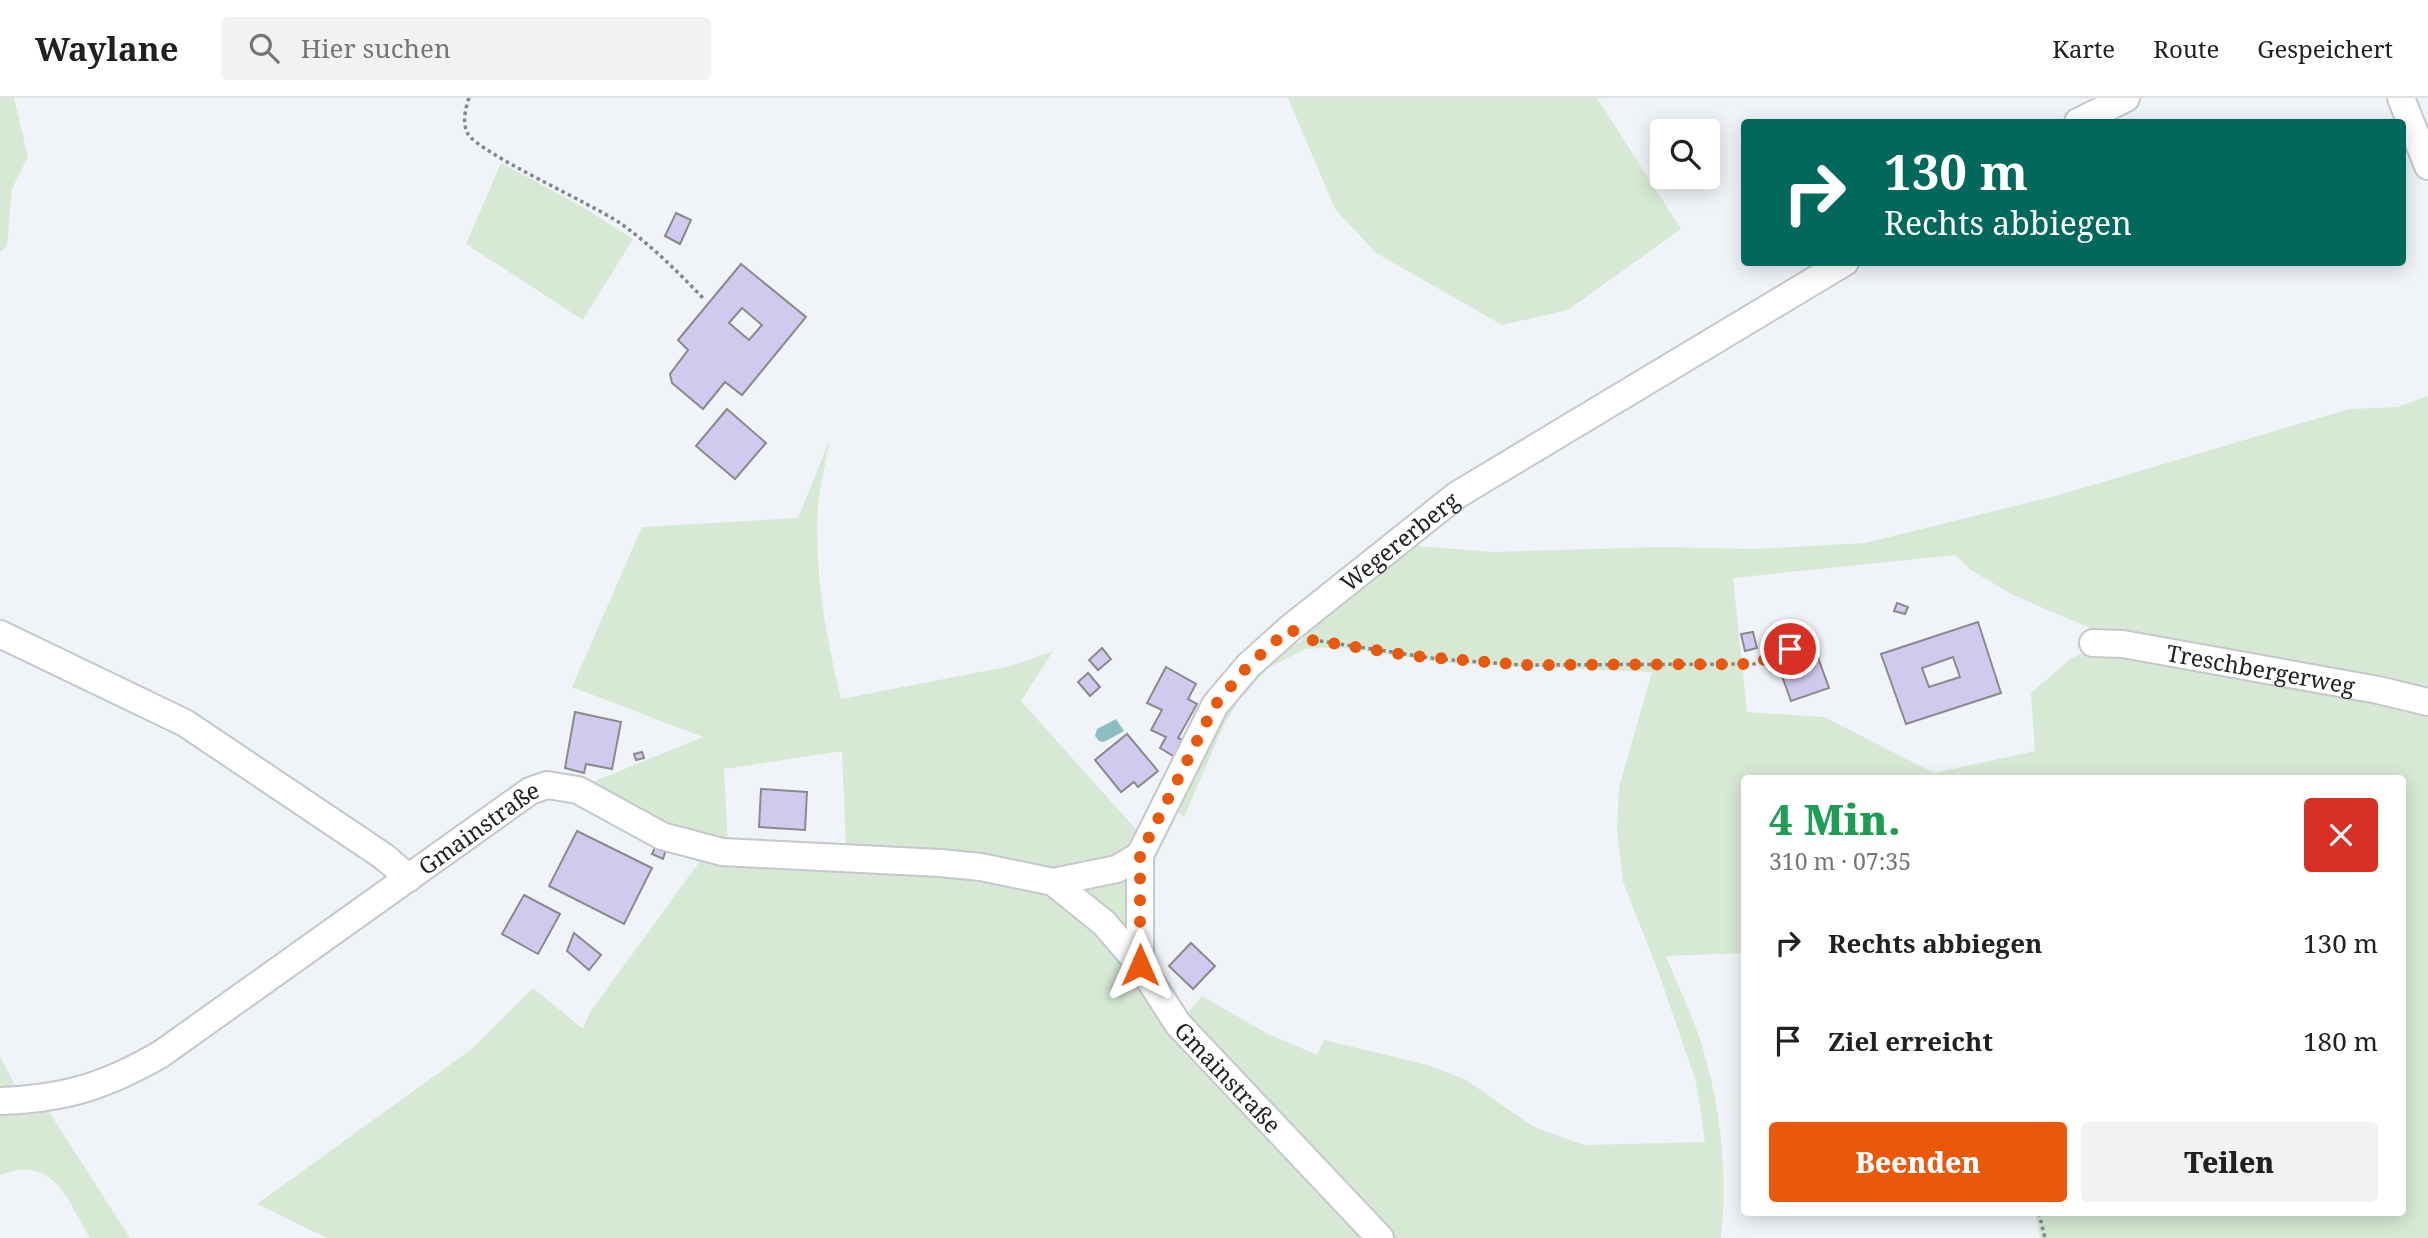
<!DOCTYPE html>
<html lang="de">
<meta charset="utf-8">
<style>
body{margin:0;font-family:"Noto Serif",serif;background:#f2f2f2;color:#202124;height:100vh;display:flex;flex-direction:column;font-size:26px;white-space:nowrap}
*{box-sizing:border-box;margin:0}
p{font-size:23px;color:#757577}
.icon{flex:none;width:38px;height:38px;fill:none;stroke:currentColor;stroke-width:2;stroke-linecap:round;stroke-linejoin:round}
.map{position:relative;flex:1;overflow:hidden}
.side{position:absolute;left:1741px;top:677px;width:665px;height:441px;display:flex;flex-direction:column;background:#fff;border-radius:7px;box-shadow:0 4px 18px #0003}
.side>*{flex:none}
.top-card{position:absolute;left:1741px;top:21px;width:665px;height:147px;border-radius:7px;box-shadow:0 4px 18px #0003;background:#00695c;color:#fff;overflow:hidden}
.fabs{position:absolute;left:1650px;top:21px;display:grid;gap:14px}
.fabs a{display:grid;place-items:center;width:70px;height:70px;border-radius:7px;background:#fff;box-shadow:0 4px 18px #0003;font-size:35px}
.pin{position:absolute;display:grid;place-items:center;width:60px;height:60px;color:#fff;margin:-30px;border:4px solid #fff;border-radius:50%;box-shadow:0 2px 7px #0007}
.me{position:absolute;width:77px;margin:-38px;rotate:0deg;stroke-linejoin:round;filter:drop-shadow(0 0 5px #0008)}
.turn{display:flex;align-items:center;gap:24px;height:147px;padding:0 28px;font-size:32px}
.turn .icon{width:91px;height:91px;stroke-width:2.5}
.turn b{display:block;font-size:49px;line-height:60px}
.round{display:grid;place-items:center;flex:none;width:74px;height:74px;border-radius:7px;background:#f2f2f2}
.overview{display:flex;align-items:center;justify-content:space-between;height:119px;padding:0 28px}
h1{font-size:42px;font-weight:800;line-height:52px;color:#1e9e55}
.cta{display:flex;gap:14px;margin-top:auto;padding:14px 28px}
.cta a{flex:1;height:80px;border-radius:7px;background:#ea580c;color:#fff;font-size:28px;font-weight:800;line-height:80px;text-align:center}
.cta a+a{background:#f2f2f2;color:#202124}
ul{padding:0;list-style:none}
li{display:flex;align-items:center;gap:21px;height:98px;padding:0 28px}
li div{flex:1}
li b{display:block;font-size:26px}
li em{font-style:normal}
header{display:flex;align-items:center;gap:42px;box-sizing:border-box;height:98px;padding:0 35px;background:#fff;border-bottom:2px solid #e0e0e0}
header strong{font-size:33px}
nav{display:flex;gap:38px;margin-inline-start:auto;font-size:24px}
.search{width:490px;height:63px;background:#f2f2f2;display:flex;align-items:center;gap:18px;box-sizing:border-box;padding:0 24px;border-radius:7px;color:#757577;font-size:26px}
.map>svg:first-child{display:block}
</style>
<header>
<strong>Waylane</strong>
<div class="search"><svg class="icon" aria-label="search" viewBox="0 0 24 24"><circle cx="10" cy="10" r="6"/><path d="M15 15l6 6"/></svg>Hier suchen</div>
<nav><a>Karte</a><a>Route</a><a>Gespeichert</a></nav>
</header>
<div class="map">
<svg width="2428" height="1140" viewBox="0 0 2428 1140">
<rect width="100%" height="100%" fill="#f0f4f8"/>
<path fill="#d7e9d5" d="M0 0H14L28 59 12 91 7 148 0 154Z
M1288 0H1597L1681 131 1568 212 1502 227 1376 155 1335 111Z
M501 65 583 109 633 141 583 222 466 146Z
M2428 298V600L2097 533 2013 497 1971 472 1955 457 1733 480 1747 614 1824 619 1934 675 2035 653 2031 595 2072 560 2087 552 2428 609V1140H2040L2035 1115H2403V681H1745V855L1666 858C1678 888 1693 918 1702 948 1721 1008 1728 1078 1721 1140H1392L1183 920 1202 898 1268 936 1317 957 1324 942 1428 967 1466 982 1534 1029 1584 1047 1705 1044 1696 984 1657 870 1623 784 1617 732 1619 689 1652 574 1446 565 1337 549 1305 551 1268 570 1239 602 1223 629 1184 719 1172 710 1232 597 1289 544 1300 545 1306 535 1304 531 1414 441 1418 448 1495 454 1658 449 1756 451 1865 445 2059 397 2349 311 2397 309Z
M830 341C826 364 820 387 818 410 814 476 826 537 841 601L1011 568 1053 553 1021 603 1143 739 1129 755 1058 775 846 752 842 653 724 671 728 747 683 740 583 688 703 639 572 589 642 429 798 420Z
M703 759 972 775 1055 796 1085 818 1368 1140H327L257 1106 473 950 533 890 583 931 590 914Z
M1122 777 1131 782V836L1079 789Z
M0 958 19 995 35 992 130 1140H90C66 1101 55 1056 0 1077Z"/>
<path fill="#8fbdc4" d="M1116 621 1124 633 1104 644 1099 643 1095 638 1097 631Z"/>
<path fill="#d2caee" stroke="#8a898e" stroke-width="2" fill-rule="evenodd" d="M676 115 691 122 680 146 665 138Z
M741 166 806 219 742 297 725 284 703 311 672 285 670 276 688 252 678 242ZM742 210 762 227 749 242 729 225Z
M727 311 766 345 735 381 696 348Z
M1897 505 1908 509 1905 516 1894 513Z
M1978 524 2001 595 1906 626 1881 556ZM1953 559 1960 579 1929 589 1922 570Z
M1753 534 1757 550 1745 553 1741 536Z
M1102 550 1111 561 1098 572 1089 562Z
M1816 554 1829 590 1791 603 1778 567Z
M1166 569 1196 586 1188 601 1197 606 1178 640 1184 643 1175 659 1160 650 1166 639 1151 632 1162 612 1147 605Z
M1088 575 1100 589 1090 598 1078 584Z
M575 614 621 624 612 671 586 666 584 675 565 670Z
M1127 636 1158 673 1138 689 1134 684 1121 694 1095 662Z
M642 654 644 660 636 662 634 656Z
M761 691 807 694 805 732 759 729Z
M577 733 652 770 624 826 549 788Z
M656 747 666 752 663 761 652 756Z
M524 797 560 816 538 856 502 836Z
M574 835 601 857 589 872 567 853Z
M1191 845 1215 868 1193 891 1169 868Z"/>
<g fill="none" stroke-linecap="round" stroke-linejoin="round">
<defs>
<g id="minor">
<path d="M2401 0 2428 68"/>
<path d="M2078 24 2126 0"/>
<path d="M0 536 185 625 383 758 409 780"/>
<path id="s1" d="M2093 545 2123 546 2378 592 2428 604"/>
<path id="s2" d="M1053 784 1104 825 1140 867 1178 926 1380 1140"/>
<path id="s3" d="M1140 867V757L1215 607 1248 568 1289 531 1457 397 1845 164"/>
<path id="s4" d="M0 1003C64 1001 106 988 161 956L530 693 547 687 578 692 662 738 722 754 940 765 981 769 1053 784 1117 771 1140 757"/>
</g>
</defs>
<use href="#minor" stroke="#c4c8cd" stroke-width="30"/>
<path stroke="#848789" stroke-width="3.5" stroke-dasharray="3.5 3.5" stroke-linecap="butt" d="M469 0C465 11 462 26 468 36 479 55 592 106 620 125 651 147 677 173 703 200
M1313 542 1438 561 1523 567 1754 566 1810 543
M2039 1115 2045 1140"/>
<use href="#minor" stroke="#fff" stroke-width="26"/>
</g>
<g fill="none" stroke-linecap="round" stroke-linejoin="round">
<path stroke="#ea580c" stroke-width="12" stroke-dasharray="0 21.6" d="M1140 867V757L1215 607 1248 568 1289 531 1312 542 1413 558 1523 567 1754 566 1790 551"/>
</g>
<g text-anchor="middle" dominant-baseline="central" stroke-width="5" stroke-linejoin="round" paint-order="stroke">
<g font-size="23" fill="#212224" stroke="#fff">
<text stroke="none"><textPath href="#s3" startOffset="525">Wegererberg</textPath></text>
<text stroke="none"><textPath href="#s1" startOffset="170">Treschbergerweg</textPath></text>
<text stroke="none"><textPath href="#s4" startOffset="560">Gmainstraße</textPath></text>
<text stroke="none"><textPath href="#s2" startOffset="264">Gmainstraße</textPath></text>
</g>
</g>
</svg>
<div class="fabs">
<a><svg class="icon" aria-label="search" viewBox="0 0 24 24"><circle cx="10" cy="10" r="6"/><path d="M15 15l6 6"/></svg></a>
</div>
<div class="pin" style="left:1790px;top:551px;background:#d93025"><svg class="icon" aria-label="arrive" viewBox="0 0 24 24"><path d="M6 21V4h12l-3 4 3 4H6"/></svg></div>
<svg class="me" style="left:1140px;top:867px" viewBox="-20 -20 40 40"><path d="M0-17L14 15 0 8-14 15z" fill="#ea580c" stroke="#fff" stroke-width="4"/></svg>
<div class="top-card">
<div class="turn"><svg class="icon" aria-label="right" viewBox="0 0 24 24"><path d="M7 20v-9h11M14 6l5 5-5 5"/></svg><div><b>130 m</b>Rechts abbiegen</div></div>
</div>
<section class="side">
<div class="overview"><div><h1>4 Min.</h1><p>310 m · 07:35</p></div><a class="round" style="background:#d93025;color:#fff"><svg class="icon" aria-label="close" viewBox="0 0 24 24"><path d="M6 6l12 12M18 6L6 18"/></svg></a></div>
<ul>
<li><svg class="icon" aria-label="right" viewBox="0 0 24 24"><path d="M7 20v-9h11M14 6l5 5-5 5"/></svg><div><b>Rechts abbiegen</b></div><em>130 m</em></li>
<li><svg class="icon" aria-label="arrive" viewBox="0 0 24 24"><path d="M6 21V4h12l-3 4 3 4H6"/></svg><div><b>Ziel erreicht</b></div><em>180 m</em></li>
</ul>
<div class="cta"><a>Beenden</a><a>Teilen</a></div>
</section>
</div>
